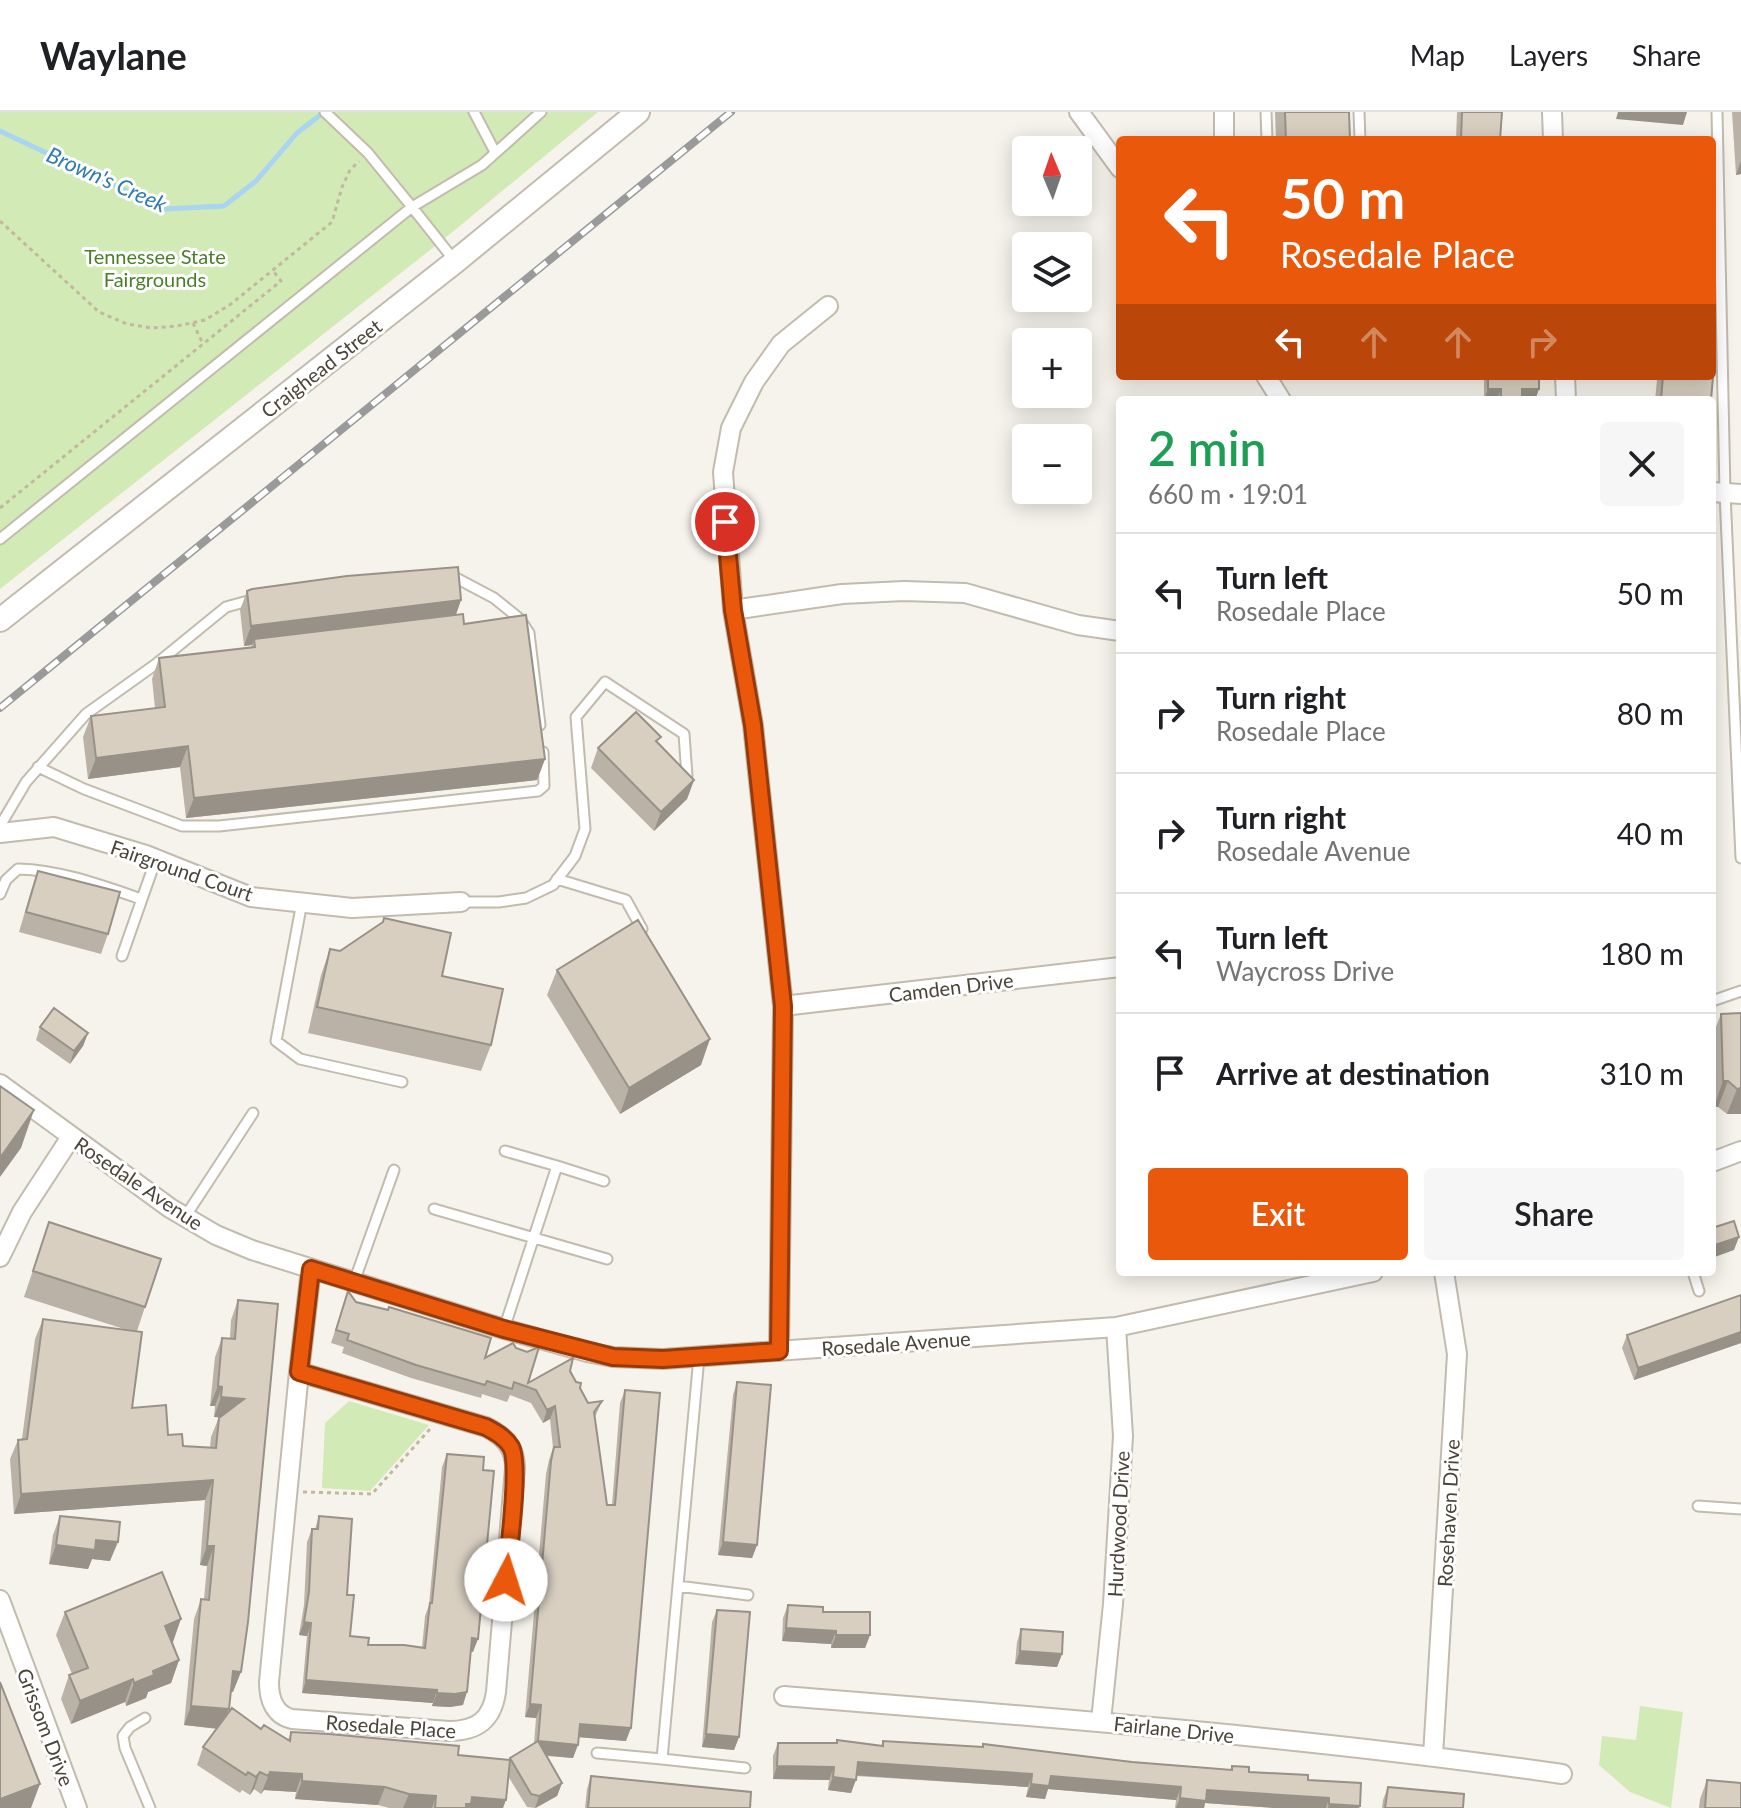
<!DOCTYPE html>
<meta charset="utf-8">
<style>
body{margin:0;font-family:Lato,sans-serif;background:#f6f6f6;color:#202124;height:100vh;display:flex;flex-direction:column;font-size:30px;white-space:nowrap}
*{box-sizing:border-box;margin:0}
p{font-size:26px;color:#757577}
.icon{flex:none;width:44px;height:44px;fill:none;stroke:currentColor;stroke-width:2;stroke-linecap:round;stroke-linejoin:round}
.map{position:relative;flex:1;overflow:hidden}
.side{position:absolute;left:1116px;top:284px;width:600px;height:880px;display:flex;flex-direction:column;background:#fff;border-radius:8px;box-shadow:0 4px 20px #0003}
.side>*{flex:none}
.guide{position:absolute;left:1116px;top:24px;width:600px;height:244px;border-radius:8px;box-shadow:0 4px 20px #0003;background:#ea580c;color:#fff;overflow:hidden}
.needle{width:52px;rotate:358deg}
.fabs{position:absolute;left:1012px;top:24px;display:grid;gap:16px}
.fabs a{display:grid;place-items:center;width:80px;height:80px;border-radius:8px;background:#fff;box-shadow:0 4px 20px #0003;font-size:40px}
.pin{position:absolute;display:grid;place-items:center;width:68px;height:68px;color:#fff;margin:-34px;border:4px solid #fff;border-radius:50%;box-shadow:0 2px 8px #0007}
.me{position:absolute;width:88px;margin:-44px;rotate:5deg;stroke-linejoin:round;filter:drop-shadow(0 0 6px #0008)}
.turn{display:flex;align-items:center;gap:28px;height:168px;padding:0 32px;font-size:36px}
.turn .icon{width:104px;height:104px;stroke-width:2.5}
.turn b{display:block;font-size:56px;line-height:68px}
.lanes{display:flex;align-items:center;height:76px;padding:0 32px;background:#0003;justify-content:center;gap:40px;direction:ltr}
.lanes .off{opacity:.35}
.round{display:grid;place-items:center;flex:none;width:84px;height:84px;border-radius:8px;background:#f6f6f6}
.headline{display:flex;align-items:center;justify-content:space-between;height:136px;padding:0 32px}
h1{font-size:48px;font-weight:600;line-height:60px;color:#1e9e55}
.action{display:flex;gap:16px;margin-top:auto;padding:16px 32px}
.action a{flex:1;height:92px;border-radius:8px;background:#ea580c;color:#fff;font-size:32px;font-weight:600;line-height:92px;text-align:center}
.action a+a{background:#f6f6f6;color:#202124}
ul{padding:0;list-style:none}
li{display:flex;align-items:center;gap:24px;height:120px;padding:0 32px;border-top:2px solid #e0e0e0}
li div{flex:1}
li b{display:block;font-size:30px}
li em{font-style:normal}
header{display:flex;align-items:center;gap:48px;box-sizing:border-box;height:112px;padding:0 40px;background:#fff;border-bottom:2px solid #e0e0e0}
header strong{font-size:38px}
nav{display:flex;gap:44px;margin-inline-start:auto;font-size:28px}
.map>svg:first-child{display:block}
</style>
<header>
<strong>Waylane</strong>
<nav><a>Map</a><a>Layers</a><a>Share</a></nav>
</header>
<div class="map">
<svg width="1741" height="1696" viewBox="0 0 1741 1696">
<rect width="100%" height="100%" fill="#f6f3ec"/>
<path fill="#d2eab5" d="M0 0H598L444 127 0 477Z
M349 1289 429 1313 370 1379 322 1376 325 1311Z
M1640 1594 1683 1600 1671 1696 1630 1680 1599 1653 1602 1624 1636 1628Z"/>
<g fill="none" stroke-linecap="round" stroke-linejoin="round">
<path stroke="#a9d4f2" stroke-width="5" d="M0 19 165 97 224 94 256 69 297 21 324 0"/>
<defs>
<path id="service" d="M325 0 368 41 412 95 482 53 541 0
M474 0 495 40
M1266 0 1267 28
M1359 0 1360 28
M1717 0 1725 381 1741 746
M0 427 412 95 454 148
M448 466 458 467 494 486 520 507 529 521 540 613
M38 655 84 677 182 714H219L538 679 544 674 543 640
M0 714 26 670 86 602 156 552 226 495 255 487
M557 767 626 788 642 817
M0 782 6 768 18 757C60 758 101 773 141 787
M302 790 276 929 300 947 402 970
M461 790H499L526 786 553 773 575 744 585 717 576 605 605 570 684 622 687 664
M122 844 156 747
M1712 889 1741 879
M505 1039 557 1054
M434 1097 607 1147
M185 1105 253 1001
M1693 1160 1699 1179
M354 1170 394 1058
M504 1217 557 1054 604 1069
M699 1245 662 1647 745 1656
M1698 1394 1741 1397
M678 1474 748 1483
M145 1606 130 1615 123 1624 125 1636 150 1696
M597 1641 662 1647"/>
<path id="minor" d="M1079 0 1120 56
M1224 0V28
M1552 0 1553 28
M1266 264 1281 288
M1565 264 1566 288
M1712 380 1741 382
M733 498 842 482 904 479 965 481 1078 513 1120 519
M0 721 54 715 146 743 251 785 352 796 461 790
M783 894 1120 855
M0 972 170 1096 216 1123 252 1138 504 1217 587 1240 613 1245 663 1247 1116 1215 1373 1160
M1712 1050 1741 1039
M0 1145 22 1100 71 1025
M779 1239 783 894 753 613 733 498 723 360 731 316 754 270 781 232 828 194
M299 1260 486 1315C504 1324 515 1335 515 1356L496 1580C492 1608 477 1619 449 1619L292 1607C274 1603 269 1587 269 1570Z
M299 1260 311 1157
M0 1488 77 1696
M784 1584C1044 1605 1304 1625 1562 1662
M1101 1609 1113 1492 1123 1324 1116 1215
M1433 1644 1457 1242 1444 1160"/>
<path id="tertiary" d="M0 508 456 149 638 0"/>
</defs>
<use href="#service" stroke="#c2bbae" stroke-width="13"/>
<use href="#minor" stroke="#c2bbae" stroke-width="22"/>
<use href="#tertiary" stroke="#c2bbae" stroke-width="26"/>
<path stroke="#c4b79f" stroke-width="3" stroke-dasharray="4 4" stroke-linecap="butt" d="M0 109 99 200 127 212 152 216 177 214 205 208 231 192 332 110 342 75 350 58 359 49
M193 211 203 232
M0 396 281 169 274 160
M303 1380 372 1382 430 1317"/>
<use href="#service" stroke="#fff" stroke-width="9"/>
<use href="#minor" stroke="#fff" stroke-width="18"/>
<use href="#tertiary" stroke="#fff" stroke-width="22"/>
<defs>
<path id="rail" d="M0 596 731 0"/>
</defs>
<use href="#rail" stroke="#9a9a9a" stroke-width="8"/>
<use href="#rail" stroke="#fff" stroke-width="5" stroke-dasharray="15" stroke-linecap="butt"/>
</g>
<path fill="#bab2a6" d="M1275 0H1349L1350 28H1276Z
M1457 0H1502L1500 28H1456Z
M1732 0H1741V62L1736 63Z
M1488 264 1539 277 1535 288H1484V265Z
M1658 264H1712L1711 288H1655L1657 268Z
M247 479 461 488 456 502 464 512 545 647 537 668 186 706 180 655 88 667 83 625 91 604 155 596 152 567 159 546 251 535 252 533 244 534 240 498Z
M598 636 694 668 687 687 654 719 591 656Z
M38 759 108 822 101 842 19 820 31 779Z
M330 837 442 864 491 933 481 959 308 921 321 863Z
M557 858 701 953 620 1002 547 883Z
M1741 901V1002H1727L1718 995H1714L1712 925 1721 902Z
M40 915 88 921 83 934 70 952 36 928Z
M49 1110 145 1195 137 1219 132 1296 183 1334 210 1335 211 1325 219 1305H214L215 1294H210L215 1245 222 1226H230L231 1208 238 1188 233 1580H231L228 1602 288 1628 291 1620 458 1643 509 1648 510 1646 534 1632 536 1606 525 1605 546 1362 549 1348 553 1336 550 1307 543 1311 531 1291 510 1283 507 1290 482 1282 481 1286 411 1266 342 1241 344 1235 331 1231 348 1179 356 1190 485 1246 528 1271 570 1259 588 1291 602 1289 595 1305 607 1393H612L620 1291 625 1278 626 1629 579 1625 573 1646 546 1644 562 1671 557 1684 536 1696 527 1695 508 1664 503 1696H389L378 1693 295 1687 296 1680 264 1678 261 1682 254 1677 250 1683 242 1678 240 1681 197 1653 203 1635 217 1617 184 1613 194 1507 201 1487H204L207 1454 200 1453 205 1388 14 1402 10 1347 18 1328 22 1327 35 1227 43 1207 127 1218 24 1185Z
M1741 1183V1231L1634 1268 1622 1236 1627 1223Z
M737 1270 757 1433 752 1446 718 1443 733 1283Z
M447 1342 473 1540 470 1539 463 1593 450 1595 432 1594 433 1591 302 1581 307 1524 299 1523 304 1493 307 1430 312 1417H315L319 1404 347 1483 350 1524 368 1533 422 1536 425 1504 429 1493 442 1355Z
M60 1404 110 1449 92 1447 88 1457 49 1452 53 1423Z
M788 1493 823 1500 870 1523 865 1536H831V1532L782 1529 783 1506Z
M717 1498 739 1625 734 1638 702 1635 712 1510Z
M65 1500 173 1530 179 1548 171 1571 148 1580 146 1586 126 1594 125 1590 71 1612 61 1587 69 1563 72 1562 56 1523Z
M1021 1517 1062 1542 1057 1555 1015 1552 1017 1530Z
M883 1629 982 1635 983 1632 1132 1650 1230 1658 1232 1654 1249 1660 1308 1668 1360 1694 1359 1696H1275L1205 1691 1204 1696H1175L1176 1688 1048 1677 1045 1687 1026 1685 1028 1675 856 1664 851 1681 828 1678 829 1668 773 1667V1644L778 1631 881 1634Z
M591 1664 750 1696H585L587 1677Z
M1707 1668 1741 1696H1699L1700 1687Z
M1388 1675 1463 1696H1382L1383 1688Z"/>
<path fill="#979187" d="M1618 0H1687L1683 13 1616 7Z
M1741 49V62L1736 63Z
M1488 277H1501L1497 288H1484Z
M1522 277H1539L1535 288H1518Z
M461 488 454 508 254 527 252 533 244 534 251 514Z
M188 634 180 655 88 667 96 646Z
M545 647 537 668 186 706 194 686Z
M694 668 687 687 654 719 661 700Z
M88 921 83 934 70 952 74 939Z
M710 927 701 953 620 1002 629 976Z
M1723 969H1728L1718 995H1714Z
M1741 976V1002H1727L1737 977Z
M34 998 21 1036 0 1065V1046Z
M1739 1125 1734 1138 1712 1146V1134Z
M1741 1220V1231L1634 1268 1638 1256Z
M218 1274 222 1275 215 1294H210Z
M221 1285 244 1287 237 1307 214 1305Z
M555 1294 550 1307 543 1311 547 1298Z
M213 1368 205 1388 14 1402 21 1382Z
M96 1428 118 1430 110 1449 92 1447 88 1457 49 1452 56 1433Z
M723 1430 757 1433 752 1446 718 1443Z
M207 1434H214L207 1454 200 1453Z
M181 1507 173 1530 156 1537 165 1514Z
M304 1510 311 1511 307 1524 299 1523Z
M786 1516 836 1519 831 1532 782 1529Z
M836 1523H870L865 1536H831Z
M472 1526 478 1527 473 1540 467 1539Z
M1020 1539 1062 1542 1057 1555 1015 1552Z
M179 1548 171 1571 148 1580 146 1586 126 1594 134 1571 153 1559Z
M233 1559 241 1560 233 1580 226 1579Z
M133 1567 125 1590 71 1612 80 1589Z
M306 1568 437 1578 433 1591 302 1581Z
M467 1580 463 1593 450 1595 432 1594 437 1581Z
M530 1592 541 1593 536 1606 525 1605Z
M191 1594 229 1597 222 1617 184 1613Z
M580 1612 631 1616 626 1629 576 1625Z
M706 1622 739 1625 734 1638 702 1635Z
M538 1629 578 1633 573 1646 533 1642Z
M858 1650 1032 1662 1028 1675 853 1663Z
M777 1654 834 1655 829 1668 773 1667Z
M260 1660 254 1677 250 1683 256 1665Z
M270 1660 302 1662 296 1680 264 1678 261 1682Z
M1051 1664 1181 1675 1176 1688 1048 1677 1045 1687 1026 1685 1031 1672Z
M833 1665 856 1668 851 1681 828 1678Z
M302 1669 385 1675 378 1693 295 1687Z
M562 1671 557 1684 535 1696 539 1684Z
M40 1672 31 1696H0V1687Z
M1207 1678 1329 1686 1326 1696H1275L1205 1691 1204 1696H1176L1180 1686Z
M409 1682 436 1684 432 1696H403Z
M472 1685 506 1688 503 1696H464L466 1692Z
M1329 1692 1360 1694 1359 1696H1328Z"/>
<path fill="#d8cfc1" stroke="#979187" stroke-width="2" d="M1285 0H1349L1350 28H1286Z
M1462 0H1502L1500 28H1461Z
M1712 253H1714L1711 288H1661L1663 264H1712Z
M1488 264H1539V277H1522V288H1501V277H1488Z
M458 455 461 488 251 514 247 479 252 477 347 464Z
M463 502 464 512 526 503 545 647 194 686 188 634 96 646 91 604 165 595 159 546 255 535 254 527Z
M636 600 661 625 656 629 694 668 661 700 598 636Z
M38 759 120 780 108 822 26 800Z
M384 806 451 821 442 864 503 877 491 933 317 895 330 837 340 839 383 810Z
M638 808 710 927 629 976 557 858Z
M54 896 88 921 74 939 40 915Z
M1741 901V976L1737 977 1728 969H1723L1721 902Z
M0 974 34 998 0 1046Z
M1734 1109 1739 1125 1712 1134V1116Z
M49 1110 161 1147 145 1195 33 1159Z
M348 1179 356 1190 388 1198 389 1195 491 1226 485 1246 513 1231 516 1236 527 1240 539 1235 528 1271 573 1246 570 1259 576 1270 581 1271 580 1276 588 1291 602 1289 594 1300 607 1393H615L625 1278 660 1281 631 1616 580 1612 578 1633 538 1629 562 1671 539 1684 531 1682 510 1646 538 1629 541 1593 530 1592 551 1349 554 1335H560L555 1294 547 1298 536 1278 514 1270 512 1277 487 1269 485 1273 416 1253 347 1228 349 1222 336 1218Z
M1741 1183V1220L1638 1256 1627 1223Z
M238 1188 278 1192 248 1510 241 1560 233 1559 229 1597 191 1594 201 1487 209 1488 214 1434H207L213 1368 21 1382 18 1328 27 1327 43 1207 142 1220 132 1296 166 1293 168 1323 182 1322 183 1334 216 1336 219 1306 244 1287 221 1285 222 1275 218 1274 222 1226 235 1227Z
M737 1270 771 1273 757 1433 723 1430Z
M447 1342 484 1345 483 1358 494 1359 478 1527 472 1526 467 1580 455 1582 437 1581V1578L306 1568 311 1511 304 1510 309 1480 312 1417H318L319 1404 352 1407 347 1483H354L350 1524 369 1526 368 1533H404L425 1536 430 1491H432Z
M60 1404 120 1410 118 1430 96 1428 95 1438 56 1433Z
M162 1460 181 1507 165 1514 179 1548 153 1559 154 1563 134 1571 133 1567 80 1589 69 1563 88 1556 65 1500Z
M788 1493 823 1495V1500H870V1523H836V1519L786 1516Z
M717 1498 750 1500 739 1625 706 1622Z
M1021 1517 1063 1520 1062 1542 1020 1539Z
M0 1570 40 1672 0 1687Z
M232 1596 261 1617 264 1613 290 1629 291 1620 329 1622 459 1634 458 1643 510 1648 506 1688 472 1685 471 1692H466V1696H435L436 1684 409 1682 385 1675 302 1669V1662L270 1660 268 1664 260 1660 256 1665 248 1660 246 1663 203 1635Z
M837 1628 883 1634V1629L983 1635V1632L1132 1650 1232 1658V1654L1249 1655V1660L1308 1663V1668L1361 1671 1360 1694 1329 1692V1686L1207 1678 1206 1689 1180 1686 1181 1675 1051 1664 1049 1674 1031 1672 1032 1662 858 1650 856 1668 833 1665 834 1655 777 1654 778 1631H837Z
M591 1664 751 1680 750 1696H588Z
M1707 1668 1741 1671V1696H1705Z
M1388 1675 1464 1682 1463 1696H1385Z"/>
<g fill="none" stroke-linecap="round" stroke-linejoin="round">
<defs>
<path id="route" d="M506 1468C508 1443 521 1353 511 1335 505 1325 495 1320 486 1315L299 1260 311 1157 504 1217 613 1245 663 1247 779 1239 783 894 753 613 733 498 725 410"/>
</defs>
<use href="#route" stroke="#983908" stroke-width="20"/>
<use href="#route" stroke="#ea580c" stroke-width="14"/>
</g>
<g text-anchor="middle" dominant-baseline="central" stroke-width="6" stroke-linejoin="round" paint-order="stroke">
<g font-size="20" fill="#4a7f2a" stroke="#fff">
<text x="155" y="144">Tennessee State<tspan x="155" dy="23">Fairgrounds</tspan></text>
</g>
<g font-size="20" fill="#4b4439" stroke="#fff">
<text transform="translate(321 256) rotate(-38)">Craighead Street</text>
<text transform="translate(182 758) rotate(19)">Fairground Court</text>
<text transform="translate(951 875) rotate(-7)">Camden Drive</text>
<text transform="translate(139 1071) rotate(34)">Rosedale Avenue</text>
<text transform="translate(896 1231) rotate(-4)">Rosedale Avenue</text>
<text transform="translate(1448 1401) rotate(-87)">Rosehaven Drive</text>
<text transform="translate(1118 1412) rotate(-87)">Hurdwood Drive</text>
<text transform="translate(391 1614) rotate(4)">Rosedale Place</text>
<text transform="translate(46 1615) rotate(69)">Grissom Drive</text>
<text transform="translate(1174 1617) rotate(6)">Fairlane Drive</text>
</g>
<g font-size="22" font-style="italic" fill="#2e7ab2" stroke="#fff">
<text transform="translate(107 67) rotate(24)">Brown's Creek</text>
</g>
</g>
</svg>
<div class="fabs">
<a><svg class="needle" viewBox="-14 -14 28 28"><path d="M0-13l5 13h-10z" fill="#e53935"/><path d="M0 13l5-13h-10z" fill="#757577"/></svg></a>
<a><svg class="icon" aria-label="layers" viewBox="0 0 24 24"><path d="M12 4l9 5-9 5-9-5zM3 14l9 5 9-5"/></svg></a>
<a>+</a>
<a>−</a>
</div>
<div class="pin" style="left:725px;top:410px;background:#d93025"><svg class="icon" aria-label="arrive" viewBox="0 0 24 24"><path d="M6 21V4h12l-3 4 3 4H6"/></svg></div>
<svg class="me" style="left:506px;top:1468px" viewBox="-20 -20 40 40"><circle r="19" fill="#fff"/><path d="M0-13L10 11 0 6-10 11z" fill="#ea580c"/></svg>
<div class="guide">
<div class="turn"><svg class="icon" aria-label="left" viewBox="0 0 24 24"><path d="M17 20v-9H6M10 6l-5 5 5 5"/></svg><div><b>50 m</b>Rosedale Place</div></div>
<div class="lanes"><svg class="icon" aria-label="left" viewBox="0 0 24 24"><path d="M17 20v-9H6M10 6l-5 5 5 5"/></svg><svg class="icon off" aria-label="ahead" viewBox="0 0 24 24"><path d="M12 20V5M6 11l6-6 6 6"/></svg><svg class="icon off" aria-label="ahead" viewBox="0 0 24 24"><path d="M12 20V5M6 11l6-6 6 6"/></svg><svg class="icon off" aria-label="right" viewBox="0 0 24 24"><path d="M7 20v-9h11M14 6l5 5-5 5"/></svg></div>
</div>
<section class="side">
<div class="headline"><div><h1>2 min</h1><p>660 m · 19:01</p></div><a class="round"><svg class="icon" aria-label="close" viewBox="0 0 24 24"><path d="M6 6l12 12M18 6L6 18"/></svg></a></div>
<ul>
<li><svg class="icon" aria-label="left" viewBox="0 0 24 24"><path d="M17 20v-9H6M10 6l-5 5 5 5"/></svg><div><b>Turn left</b><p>Rosedale Place</p></div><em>50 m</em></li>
<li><svg class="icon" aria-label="right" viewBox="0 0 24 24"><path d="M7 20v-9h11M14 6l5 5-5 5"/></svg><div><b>Turn right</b><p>Rosedale Place</p></div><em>80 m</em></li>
<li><svg class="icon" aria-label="right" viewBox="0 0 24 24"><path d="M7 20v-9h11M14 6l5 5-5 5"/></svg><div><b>Turn right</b><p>Rosedale Avenue</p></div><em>40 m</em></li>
<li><svg class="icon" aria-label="left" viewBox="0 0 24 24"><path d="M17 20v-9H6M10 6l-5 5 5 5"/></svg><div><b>Turn left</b><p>Waycross Drive</p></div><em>180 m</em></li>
<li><svg class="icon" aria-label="arrive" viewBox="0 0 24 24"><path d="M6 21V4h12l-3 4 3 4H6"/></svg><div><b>Arrive at destination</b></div><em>310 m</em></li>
</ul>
<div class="action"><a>Exit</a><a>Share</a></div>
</section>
</div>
